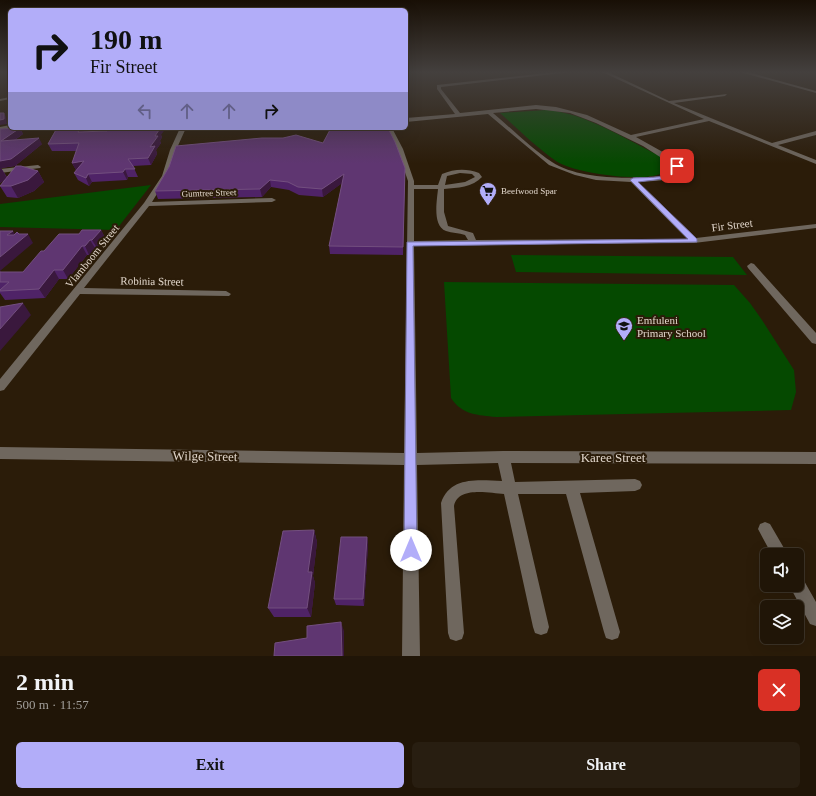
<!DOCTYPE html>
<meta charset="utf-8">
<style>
body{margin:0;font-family:"Times New Roman",serif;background:#281e11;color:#f1f3f6;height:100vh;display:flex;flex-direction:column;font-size:15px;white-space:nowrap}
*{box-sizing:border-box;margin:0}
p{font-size:13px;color:#a29f9b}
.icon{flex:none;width:22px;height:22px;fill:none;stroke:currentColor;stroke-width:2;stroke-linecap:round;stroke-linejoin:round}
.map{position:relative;height:656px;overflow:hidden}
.sheet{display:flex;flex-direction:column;background:#201507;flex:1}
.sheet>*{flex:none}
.guide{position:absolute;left:8px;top:8px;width:400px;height:122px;border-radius:6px;box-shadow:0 4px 16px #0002,0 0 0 1px #3d3428;background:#b2adf9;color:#111;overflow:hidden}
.fabs{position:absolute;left:760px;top:548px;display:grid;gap:8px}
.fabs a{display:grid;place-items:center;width:44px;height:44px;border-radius:6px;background:#201507;box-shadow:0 4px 16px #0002,0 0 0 1px #3d3428;font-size:20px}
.pin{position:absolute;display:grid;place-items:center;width:34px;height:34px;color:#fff;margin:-17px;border-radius:8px;box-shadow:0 2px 6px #0006}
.me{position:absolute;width:44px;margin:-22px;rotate:0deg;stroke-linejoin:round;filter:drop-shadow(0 0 3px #0008)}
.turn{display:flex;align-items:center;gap:14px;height:84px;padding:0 16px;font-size:18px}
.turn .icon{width:52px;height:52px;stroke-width:2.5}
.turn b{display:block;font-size:28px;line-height:34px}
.lanes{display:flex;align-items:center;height:38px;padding:0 16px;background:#0003;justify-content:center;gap:20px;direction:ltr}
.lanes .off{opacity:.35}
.round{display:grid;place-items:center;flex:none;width:42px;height:42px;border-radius:6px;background:#281e11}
.overview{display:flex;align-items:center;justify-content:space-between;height:68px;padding:0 16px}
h1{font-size:24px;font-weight:700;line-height:30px}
.button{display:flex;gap:8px;margin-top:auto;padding:8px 16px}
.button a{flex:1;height:46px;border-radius:6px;background:#b2adf9;color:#111;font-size:16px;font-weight:700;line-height:46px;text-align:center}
.button a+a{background:#281e11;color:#f1f3f6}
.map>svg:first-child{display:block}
</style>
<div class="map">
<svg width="816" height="656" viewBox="0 0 816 656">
<rect width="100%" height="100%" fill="#2b1c09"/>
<path fill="#054900" d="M547 110C585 113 625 139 660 156L666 161 668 167C667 168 666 170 664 172 648 184 572 173 556 161 536 147 518 129 500 113Z
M151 185 116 230 0 227V204Z
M511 255 733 257 747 275 516 272Z
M444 282 734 285 750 303 762 320 794 370 796 392 791 410 496 417C478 415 462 415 451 398Z"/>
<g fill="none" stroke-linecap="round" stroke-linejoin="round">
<path fill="#6f675e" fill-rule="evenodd" d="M555 72H571L441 87V89L460 113 536 105 556 107 587 115 631 135 704 119 602 72H608L669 101 727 94 725 96 674 103 772 143 816 131V135L778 145 816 160V164L709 121 636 137 661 151 680 166C677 184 652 180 638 182L696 238 816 224V228L694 243 414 245 417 453 503 451 816 452V464L511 463 515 482 635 479 640 481 642 485 640 489 635 491 580 493 620 632 618 638 612 640 606 638 604 632 566 494H518L549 627 547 633 541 635 535 633 533 627 504 494C489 493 458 486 454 506L464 633 462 639 456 641 450 639 448 633 441 503C450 476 478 480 502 481L498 463 417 465 420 656H402L404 465 0 459V447L404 453 408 181 397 149 386 128H392L403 149 414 181V185H438L442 174C454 169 466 168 479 173L482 177C473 187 457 188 444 189V212L448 226 473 233 476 240 687 239 631 182 596 180 575 175 549 165 488 114 406 122V118L455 114 437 89V85ZM536 109 570 113 596 123 643 146 674 166C671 178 657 176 648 177 620 179 576 178 552 162 532 149 512 129 493 113ZM460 173 472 174 475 177 465 182 445 185 447 176ZM414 189H438C437 200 432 226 446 231 452 233 459 233 465 235L468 240 414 241Z
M740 72H748L816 91V93Z
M10 97V99L0 101V99Z
M10 125V128H12L0 131V127Z
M180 128H186L176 150 168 176 152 202 272 198 276 200 272 202 149 206 84 288 226 291 231 294 229 296 80 294 4 390 0 391V379L144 203 162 176 170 150Z
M38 165 41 167 40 168 0 173V169Z
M751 263 754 264 816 333V344L812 343 748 268 747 266Z
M765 522 770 524 788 555H772L758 529 760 524Z
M797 577 803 579 816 602V626L810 624 789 585H797Z"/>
</g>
<path fill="#4f2367" d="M20 128 23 134 15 140 42 144 15 166 1 168 7 177 38 171 44 182 34 191 18 198 7 197 0 186 5 180 0 183V129Z
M57 128H87L85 132 161 135 162 137 160 141 161 143 156 150 157 154 151 165 133 166 138 177H128L127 180 92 182 89 186 78 180 74 173 76 170 72 163 76 151H52L48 144Z
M169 167 405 168 403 255 330 254 329 246 342 183 323 197 299 195 289 190 271 187 262 197 158 199 155 191Z
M101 230 105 238 97 248H95L89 255H87L68 279H59L45 298 5 300 0 293V271L1 272H23L44 251 79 234Z
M314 530 317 542 313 576 315 583 311 617H274L268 608Z
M367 537 368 545 364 606 336 605 334 599Z"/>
<path fill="#3a183d" d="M4 113 6 117 7 124 0 125V120Z
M20 128 23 134 4 147 1 141Z
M80 128H87L81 139 78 132Z
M159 128H166L161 135 162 137 160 141 161 143 156 150 157 154 151 165 148 158 150 147Z
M39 138 42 144 15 166 1 168 7 178 0 183V161Z
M84 161 76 170 72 163Z
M125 169 128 177 127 180 123 172Z
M38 171 44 182 34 191 18 198 11 186Z
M88 174 92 182 89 186 86 178Z
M344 174 345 181 323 197 322 189Z
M270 180 271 187 262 197 260 189Z
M101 230 105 238 97 248 92 240Z
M13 231 18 239 7 235Z
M28 234 33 243 0 271V257Z
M90 240 95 248 89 255 85 246Z
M82 246 87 255 68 279 63 270Z
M54 270 59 279 45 298 39 289Z
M23 303 31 315 0 351V329Z
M314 530 317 542 313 576 315 583 311 617 307 608 308 572Z
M367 537 368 545 364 606 363 599Z
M341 622 344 631V656H342Z"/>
<path fill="#5f3671" stroke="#734f7f" d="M0 113H4V119L0 120Z
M20 128 1 141 39 138 11 159 0 161V129Z
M57 128H80L78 132 107 131 110 128H159L157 130H159L155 136H158L150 147 155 146 148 158 128 159 135 169H125L123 172 88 174 86 178 74 173 84 161 72 163 79 143 48 144Z
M331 128H388L395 142 405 168 403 247 329 246 344 174 322 189 298 187 288 182 270 180 260 189 155 191 169 167 176 146 262 138H283L296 135 323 143Z
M16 166H21L38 171 28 180 11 186H0Z
M82 230H101L92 240H90L85 246H82L63 270H54L39 289 0 291V290L9 282H0V272H23L41 251H44L59 234H79Z
M0 231H13L7 235H14L17 232 19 234H28L0 257Z
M23 303 0 329V307Z
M314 530 308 572H312L307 608H268L283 531Z
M341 537H367L363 599H334Z
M341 622 342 656H274L275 643 307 638V626Z"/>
<linearGradient id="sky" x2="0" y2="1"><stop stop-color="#180f05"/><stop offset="0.44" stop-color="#44403e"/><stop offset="1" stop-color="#44403e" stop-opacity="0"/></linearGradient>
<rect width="816" height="164" fill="url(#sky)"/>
<path fill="#b2adf9" stroke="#7470a2" d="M675 165H679V171L671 178 638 182 697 239V242L413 246 417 550 416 555 411 557 406 555 404 550 407 242 688 239 630 180 633 178C648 177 670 180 675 165Z"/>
<defs>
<symbol id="supermarket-pin" viewBox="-11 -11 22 30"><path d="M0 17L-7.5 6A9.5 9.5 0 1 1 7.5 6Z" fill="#b2adf9" stroke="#2b1c09"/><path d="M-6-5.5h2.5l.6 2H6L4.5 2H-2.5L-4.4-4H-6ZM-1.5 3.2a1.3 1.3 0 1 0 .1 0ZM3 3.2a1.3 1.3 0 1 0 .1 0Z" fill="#111"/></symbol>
<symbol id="school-pin" viewBox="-11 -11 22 30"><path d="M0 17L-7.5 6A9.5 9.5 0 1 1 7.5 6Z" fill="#b2adf9" stroke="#2b1c09"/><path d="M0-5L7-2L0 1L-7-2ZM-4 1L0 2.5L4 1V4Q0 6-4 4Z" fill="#111"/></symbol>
</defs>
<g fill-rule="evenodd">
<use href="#supermarket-pin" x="478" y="181" width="20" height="27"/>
<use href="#school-pin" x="614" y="316" width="20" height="27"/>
</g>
<g text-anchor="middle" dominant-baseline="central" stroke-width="4" stroke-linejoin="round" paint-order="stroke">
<g font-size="9" fill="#e1d6cb" stroke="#2b1c09" text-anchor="start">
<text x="501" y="191">Beefwood Spar</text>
</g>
<g font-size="9" fill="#e1d6cb" stroke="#2b1c09">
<text transform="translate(209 193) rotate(-2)">Gumtree Street</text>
</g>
<g font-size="11" fill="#e1d6cb" stroke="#2b1c09">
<text transform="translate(732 225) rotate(-7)">Fir Street</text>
<text transform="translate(92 256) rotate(-51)">Vlamboom Street</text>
<text transform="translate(152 281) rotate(1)">Robinia Street</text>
</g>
<g font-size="11" fill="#e1d6cb" stroke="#2b1c09" text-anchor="start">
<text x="637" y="320">Emfuleni<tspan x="637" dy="13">Primary School</tspan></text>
</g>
<g font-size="13" fill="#e1d6cb" stroke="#2b1c09">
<text transform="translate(205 456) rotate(1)">Wilge Street</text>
<text x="613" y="457">Karee Street</text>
</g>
</g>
</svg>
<div class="fabs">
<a><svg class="icon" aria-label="sound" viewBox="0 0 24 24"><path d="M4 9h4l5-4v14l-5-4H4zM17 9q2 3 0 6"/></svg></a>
<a><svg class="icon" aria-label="layers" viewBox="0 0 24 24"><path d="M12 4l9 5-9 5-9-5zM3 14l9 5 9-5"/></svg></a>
</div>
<div class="pin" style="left:677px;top:166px;background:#d93025"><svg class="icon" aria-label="arrive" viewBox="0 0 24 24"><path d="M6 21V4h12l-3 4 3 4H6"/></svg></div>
<svg class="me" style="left:411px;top:550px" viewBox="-20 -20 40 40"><circle r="19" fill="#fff"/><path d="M0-13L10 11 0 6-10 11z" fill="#b2adf9"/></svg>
<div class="guide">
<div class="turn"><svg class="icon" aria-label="right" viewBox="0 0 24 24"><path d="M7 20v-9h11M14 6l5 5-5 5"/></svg><div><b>190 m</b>Fir Street</div></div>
<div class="lanes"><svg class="icon off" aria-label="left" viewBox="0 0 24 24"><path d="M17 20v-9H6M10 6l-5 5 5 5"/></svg><svg class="icon off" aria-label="ahead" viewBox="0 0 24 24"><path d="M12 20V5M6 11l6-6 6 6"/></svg><svg class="icon off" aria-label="ahead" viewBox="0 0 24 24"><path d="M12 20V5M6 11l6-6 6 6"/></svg><svg class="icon" aria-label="right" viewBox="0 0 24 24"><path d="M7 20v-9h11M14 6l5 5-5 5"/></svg></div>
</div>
</div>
<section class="sheet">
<div class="overview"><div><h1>2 min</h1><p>500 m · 11:57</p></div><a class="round" style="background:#d93025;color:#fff"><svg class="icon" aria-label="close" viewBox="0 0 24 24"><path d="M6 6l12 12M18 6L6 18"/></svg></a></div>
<div class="button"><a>Exit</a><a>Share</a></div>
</section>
